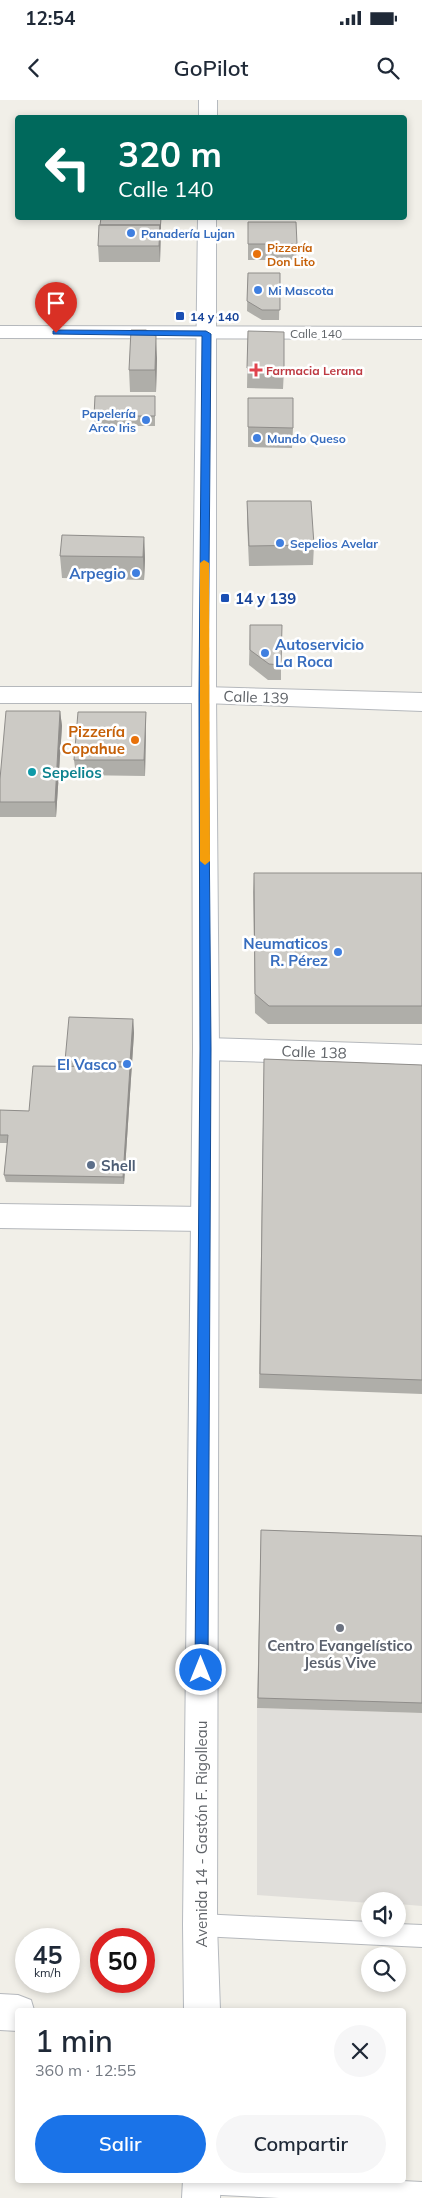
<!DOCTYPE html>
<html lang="es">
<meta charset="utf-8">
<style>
body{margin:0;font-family:Mulish,sans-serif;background:#f6f6f7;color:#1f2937;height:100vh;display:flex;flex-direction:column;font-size:19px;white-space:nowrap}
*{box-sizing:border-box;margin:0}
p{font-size:16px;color:#747a83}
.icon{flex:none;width:28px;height:28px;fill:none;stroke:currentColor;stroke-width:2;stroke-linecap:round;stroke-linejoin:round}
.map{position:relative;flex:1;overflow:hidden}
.details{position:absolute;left:15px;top:1908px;width:391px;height:175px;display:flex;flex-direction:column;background:#fff;border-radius:5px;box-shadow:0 2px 8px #0003}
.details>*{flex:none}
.banner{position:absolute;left:15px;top:15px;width:392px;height:105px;border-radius:5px;box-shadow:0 2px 8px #0003;background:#00695c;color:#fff;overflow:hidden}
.tools{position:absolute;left:361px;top:1792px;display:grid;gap:10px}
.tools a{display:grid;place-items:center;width:45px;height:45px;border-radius:50%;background:#fff;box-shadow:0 2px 8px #0003;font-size:25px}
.speed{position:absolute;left:15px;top:1828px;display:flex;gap:10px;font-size:25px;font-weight:700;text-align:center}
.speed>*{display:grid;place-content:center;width:65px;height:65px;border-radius:50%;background:#fff;box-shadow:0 2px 8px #0003;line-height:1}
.speed small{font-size:12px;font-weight:400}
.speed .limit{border:8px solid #d22;background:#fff;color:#111}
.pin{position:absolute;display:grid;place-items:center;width:42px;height:42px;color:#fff;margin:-51px -21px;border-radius:50% 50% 50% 0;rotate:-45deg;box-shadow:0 0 5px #0007}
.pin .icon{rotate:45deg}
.me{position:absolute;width:55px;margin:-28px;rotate:0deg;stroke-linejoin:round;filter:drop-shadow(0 0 4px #0008)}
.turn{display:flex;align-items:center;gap:18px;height:105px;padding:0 20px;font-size:22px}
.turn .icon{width:65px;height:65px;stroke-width:2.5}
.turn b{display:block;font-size:35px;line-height:42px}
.round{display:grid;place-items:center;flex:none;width:52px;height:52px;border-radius:26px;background:#f6f6f7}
.overview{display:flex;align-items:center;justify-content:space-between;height:85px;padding:0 20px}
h1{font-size:30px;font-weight:600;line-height:38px}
.button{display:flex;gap:10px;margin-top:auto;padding:10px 20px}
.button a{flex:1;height:58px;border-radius:30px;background:#1a73e8;color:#fff;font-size:20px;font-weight:600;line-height:58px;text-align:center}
.button a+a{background:#f6f6f7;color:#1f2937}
.status{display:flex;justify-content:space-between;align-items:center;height:35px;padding:0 25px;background:#fff;direction:ltr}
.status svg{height:14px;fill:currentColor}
header{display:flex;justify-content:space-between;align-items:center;height:65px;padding:0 20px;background:#fff;font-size:22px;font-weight:600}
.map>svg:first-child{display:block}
</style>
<div class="status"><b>12:54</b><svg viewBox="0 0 49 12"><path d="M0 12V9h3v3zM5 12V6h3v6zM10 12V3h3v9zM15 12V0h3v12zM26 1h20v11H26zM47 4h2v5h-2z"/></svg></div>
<header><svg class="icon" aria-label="back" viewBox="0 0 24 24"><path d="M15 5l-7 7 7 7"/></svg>GoPilot<svg class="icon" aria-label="search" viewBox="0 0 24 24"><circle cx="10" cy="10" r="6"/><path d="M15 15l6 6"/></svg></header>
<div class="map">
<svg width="422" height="2098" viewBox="0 0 422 2098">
<rect width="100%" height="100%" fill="#f1efe8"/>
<path fill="#e0deda" d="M257 1608 422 1613V1806L398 1804V1801L370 1803 257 1795Z"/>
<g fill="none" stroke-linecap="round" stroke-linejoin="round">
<defs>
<path id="lane" d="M200 1814 370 1822V1829H398V1824L422 1825V1847L200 1836 192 1833 189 1825 192 1817Z
M191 2080H382L422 2082V2098H279L202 2094 194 2090Z"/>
<path id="street" d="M0 226 422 227V239L0 238Z
M0 587H204L422 593V611L204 603H0Z
M206 938 422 945V967L206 960 197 957 193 949 197 941Z
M0 1104 204 1107 214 1110 218 1119 214 1128 204 1131 0 1128Z
M0 1894 18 1895 31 1900 34 1910H18V1931L0 1930Z"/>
<path id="secondary" d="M199 0H217V18H199Z
M198 118H216V595L219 949 217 1825 220 1910H184L183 1825 193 949 192 595Z
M183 2080H221L220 2098H182Z"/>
</defs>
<use href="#lane" stroke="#b5b8bc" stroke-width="2"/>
<use href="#street" stroke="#b5b8bc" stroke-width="2"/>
<use href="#secondary" stroke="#b6babf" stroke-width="2"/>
<use href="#lane" fill="#fff" fill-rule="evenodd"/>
<use href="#street" fill="#fff" fill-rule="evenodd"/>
<use href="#secondary" fill="#fff" fill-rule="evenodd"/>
</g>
<path fill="#afaea9" d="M248 122 297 144 296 160H248Z
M161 125 160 162H99L98 146Z
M248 173H280L279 220H262L247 211Z
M248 231 284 269 283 289 247 288Z
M157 258 156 292H130L129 270Z
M155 296V326H95L94 316Z
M248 298 293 328 292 348 248 347Z
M247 401 314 445 313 465 249 466 247 421Z
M144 437 145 459 144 480 62 478 60 456Z
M250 525 281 565V580H268L249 565Z
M60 611 62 626 56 717H0V679Z
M146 612V627L145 676 76 675 74 660Z
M254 773H422V924H268L255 913 253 792Z
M133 919 134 933 124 1084 6 1082 4 1075 7 1043H0V1010L29 1011 66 966 65 961Z
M264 959 422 965V1294L259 1288Z
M261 1430 422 1436V1613L257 1608Z"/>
<path fill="#8f8d8a" d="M161 118V125L160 162 159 146Z
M156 236 157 258 156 292 155 270Z
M144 437 145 459 144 480 143 457Z
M60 611 62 626 56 717 55 702Z
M146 612V627L145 676 144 660Z
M133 919 134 933 124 1084 123 1077 130 967V962Z"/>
<path fill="#cccac5" stroke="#8f8d8a" d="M101 118H161L160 132V125H100Z
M248 122H296L297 144H248Z
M99 125H160L159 146H98Z
M248 173H280V210H262L247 201Z
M131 230H146L156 236 155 270H129Z
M248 231 284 232V269L247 268Z
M95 296H155V316H94Z
M248 298H293V328L248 327Z
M247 401H311L314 445 249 446Z
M62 435 144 437 143 457 60 456Z
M250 525H282L281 565 269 564 250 550Z
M6 611H60L55 702H0V679Z
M78 612H146L144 660H74Z
M254 773H422V906H269L255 894Z
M69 917 133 919 130 962 65 961Z
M264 959 422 965V1280L260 1274Z
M33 966 130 967 123 1077 4 1075 8 1035H0V1010L29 1011Z
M261 1430 422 1436V1603L258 1598Z"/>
<path fill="#1a73e8" stroke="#114b97" d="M56 230 206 231 211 234 208 595 211 949 208 1570 206 1575 201 1577 197 1575 195 1570 200 949 199 595 202 236 53 234V231Z"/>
<path fill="#f59e0b" d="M204 460 209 463 210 761 205 765 200 761V463Z"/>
<g fill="#3f7fe0" stroke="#fff" stroke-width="2">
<circle cx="131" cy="133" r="5"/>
<circle cx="258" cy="190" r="5"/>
<circle cx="146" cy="320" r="5"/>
<circle cx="257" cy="338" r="5"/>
<circle cx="280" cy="443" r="5"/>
<circle cx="136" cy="473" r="5"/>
<circle cx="265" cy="553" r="5"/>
<circle cx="338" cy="852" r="5"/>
<circle cx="127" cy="964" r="5"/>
</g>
<g fill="#e8710a" stroke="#fff" stroke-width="2">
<circle cx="257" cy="154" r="5"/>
<circle cx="135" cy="640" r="5"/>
</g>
<g fill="#1a4fb4" stroke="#fff" stroke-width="2">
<rect x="175" y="211" width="10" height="10" rx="2.5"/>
<rect x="220" y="493" width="10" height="10" rx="2.5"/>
</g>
<path fill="#e0444e" stroke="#fff" stroke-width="2" d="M253.5 262.5h5v5h5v5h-5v5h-5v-5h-5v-5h5z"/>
<circle fill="#0f9aa8" stroke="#fff" stroke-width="2" cx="32" cy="672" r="5"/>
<circle fill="#5c6f8a" stroke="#fff" stroke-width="2" cx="91" cy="1065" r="5"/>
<circle fill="#6b7280" stroke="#fff" stroke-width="2" cx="340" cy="1528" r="5"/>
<g text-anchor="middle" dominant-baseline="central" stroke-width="5" stroke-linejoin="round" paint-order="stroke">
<g font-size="12" font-weight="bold" fill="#366cbe" stroke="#fff" text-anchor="start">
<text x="141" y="133">Panadería Lujan</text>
<text x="268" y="190">Mi Mascota</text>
<text x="136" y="313" text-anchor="end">Papelería<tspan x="136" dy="14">Arco Iris</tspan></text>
<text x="267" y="338">Mundo Queso</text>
<text x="290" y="443">Sepelios Avelar</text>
</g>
<g font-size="12" font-weight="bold" fill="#c56008" stroke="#fff" text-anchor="start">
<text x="267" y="147">Pizzería<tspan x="267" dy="14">Don Lito</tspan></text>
</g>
<g font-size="12" font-weight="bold" fill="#164399" stroke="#fff" text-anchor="start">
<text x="190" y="216">14 y 140</text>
</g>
<g font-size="12" fill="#5f6368" stroke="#fff">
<text x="316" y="233">Calle 140</text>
</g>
<g font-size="12" font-weight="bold" fill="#be3a42" stroke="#fff" text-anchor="start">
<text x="266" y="270">Farmacia Lerana</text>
</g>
<g font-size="15" font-weight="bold" fill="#366cbe" stroke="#fff" text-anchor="end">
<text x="126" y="473">Arpegio</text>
<text x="275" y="544" text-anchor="start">Autoservicio<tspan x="275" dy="17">La Roca</tspan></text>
<text x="328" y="843">Neumaticos<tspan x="328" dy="17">R. Pérez</tspan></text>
<text x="117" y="964">El Vasco</text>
</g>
<g font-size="15" font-weight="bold" fill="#164399" stroke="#fff" text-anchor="start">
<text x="235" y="498">14 y 139</text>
</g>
<g font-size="15" fill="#5f6368" stroke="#fff">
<text transform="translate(256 597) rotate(2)">Calle 139</text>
<text transform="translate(314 952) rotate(2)">Calle 138</text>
<text transform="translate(201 1734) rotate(-90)">Avenida 14 - Gastón F. Rigolleau</text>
</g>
<g font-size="15" font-weight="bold" fill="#c56008" stroke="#fff" text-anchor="end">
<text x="125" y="631">Pizzería<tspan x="125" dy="17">Copahue</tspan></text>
</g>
<g font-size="15" font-weight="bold" fill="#0d838f" stroke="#fff" text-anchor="start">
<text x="42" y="672">Sepelios</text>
</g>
<g font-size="15" font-weight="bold" fill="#4e5e75" stroke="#fff" text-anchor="start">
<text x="101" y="1065">Shell</text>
</g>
<g font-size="15" font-weight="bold" fill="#5b616d" stroke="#fff">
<text x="340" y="1545">Centro Evangelístico<tspan x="340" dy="17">Jesús Vive</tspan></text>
</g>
</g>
</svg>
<div class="tools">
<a><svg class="icon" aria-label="sound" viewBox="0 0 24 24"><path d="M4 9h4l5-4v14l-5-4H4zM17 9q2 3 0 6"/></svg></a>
<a><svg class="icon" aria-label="search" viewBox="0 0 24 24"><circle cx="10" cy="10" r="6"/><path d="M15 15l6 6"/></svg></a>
</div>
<div class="speed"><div>45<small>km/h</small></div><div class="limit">50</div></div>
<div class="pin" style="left:56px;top:233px;background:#d93025"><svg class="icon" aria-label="arrive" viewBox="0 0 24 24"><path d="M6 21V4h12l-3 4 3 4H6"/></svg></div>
<svg class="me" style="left:201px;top:1570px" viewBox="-20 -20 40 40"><circle r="17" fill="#1a73e8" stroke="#fff" stroke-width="3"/><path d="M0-11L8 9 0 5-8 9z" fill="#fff"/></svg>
<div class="banner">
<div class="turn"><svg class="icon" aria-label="left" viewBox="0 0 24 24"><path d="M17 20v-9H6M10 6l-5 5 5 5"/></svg><div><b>320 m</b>Calle 140</div></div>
</div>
<section class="details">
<div class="overview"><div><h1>1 min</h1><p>360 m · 12:55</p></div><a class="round"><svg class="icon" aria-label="close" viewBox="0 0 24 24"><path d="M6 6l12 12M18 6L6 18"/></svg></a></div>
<div class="button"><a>Salir</a><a>Compartir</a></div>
</section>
</div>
